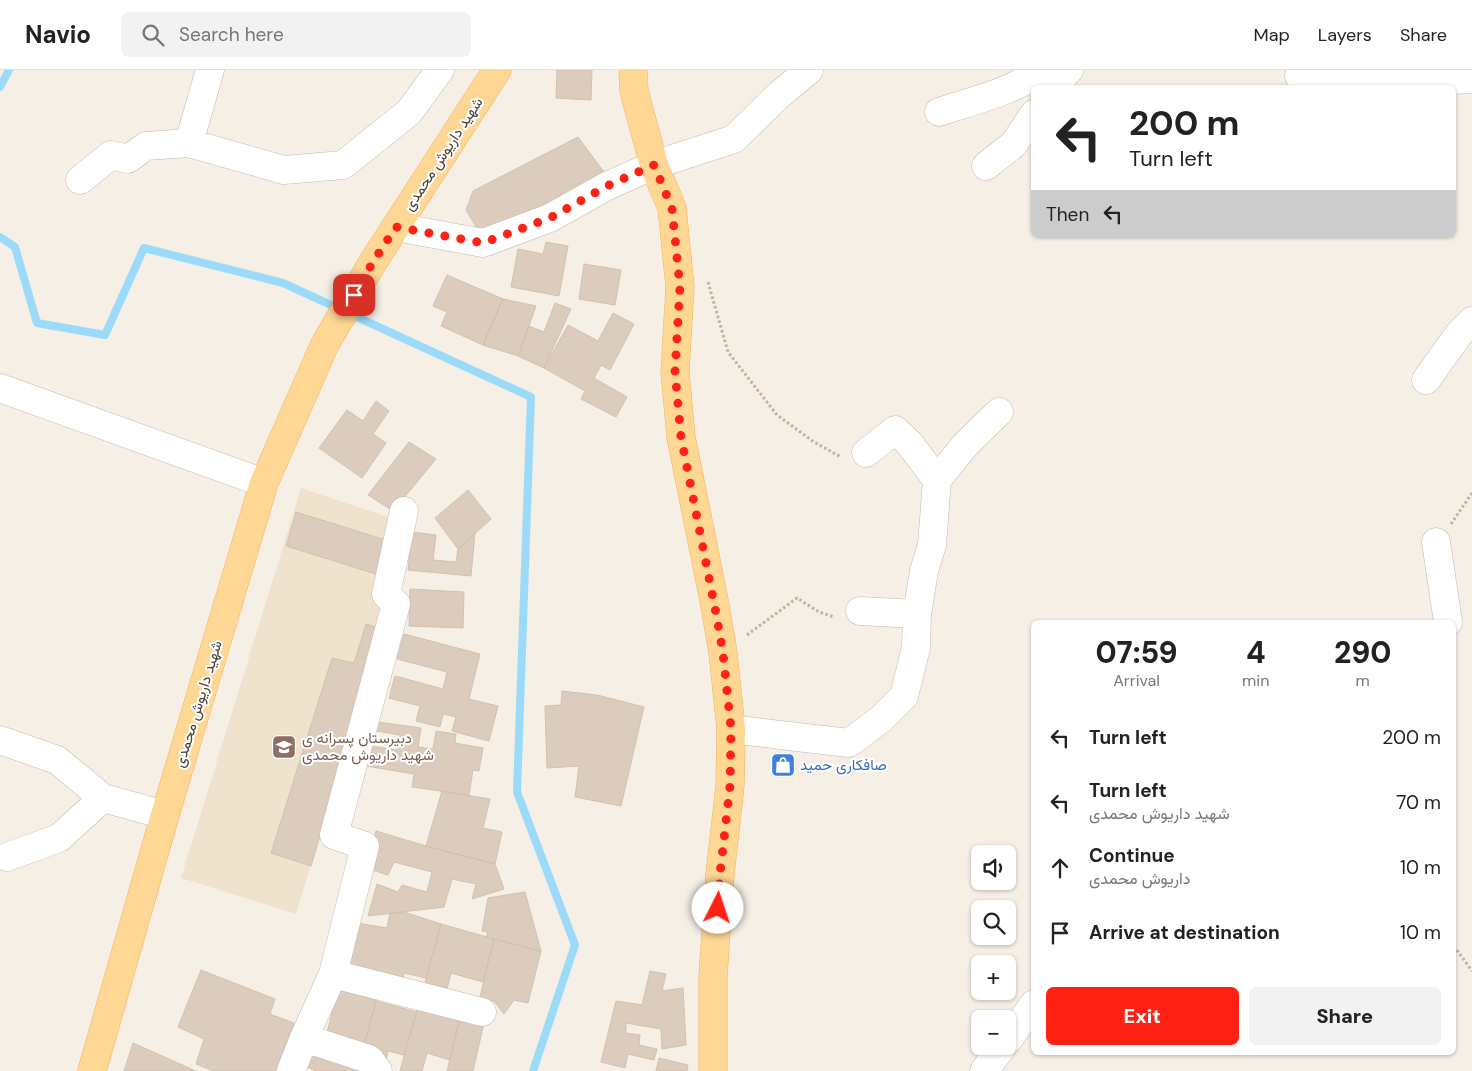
<!DOCTYPE html>
<meta charset="utf-8">
<style>
body{margin:0;font-family:"DM Sans",Vazirmatn,sans-serif;background:#f2f2f2;color:#222;height:100vh;display:flex;flex-direction:column;font-size:19px;white-space:nowrap}
*{box-sizing:border-box;margin:0}
p{font-size:16px;color:#767676}
.icon{flex:none;width:28px;height:28px;fill:none;stroke:currentColor;stroke-width:2;stroke-linecap:round;stroke-linejoin:round}
.map{position:relative;flex:1;overflow:hidden}
.sheet{position:absolute;left:1031px;top:550px;width:425px;height:435px;display:flex;flex-direction:column;background:#fff;border-radius:8px;box-shadow:0 1px 4px #0004}
.sheet>*{flex:none}
.guide{position:absolute;left:1031px;top:15px;width:425px;height:152px;border-radius:8px;box-shadow:0 1px 4px #0004;background:#fff;color:#222;overflow:hidden}
.buttons{position:absolute;left:971px;top:775px;display:grid;gap:10px}
.buttons a{display:grid;place-items:center;width:45px;height:45px;border-radius:8px;background:#fff;box-shadow:0 1px 4px #0004;font-size:25px}
.pin{position:absolute;display:grid;place-items:center;width:42px;height:42px;color:#fff;margin:-21px;border-radius:10px;box-shadow:0 2px 8px #0006}
.me{position:absolute;width:55px;margin:-28px;rotate:4deg;stroke-linejoin:round;filter:drop-shadow(0 0 4px #0008)}
.turn{display:flex;align-items:center;gap:18px;height:105px;padding:0 15px;font-size:22px}
.turn .icon{width:65px;height:65px;stroke-width:2.5}
.turn b{display:block;font-size:35px;line-height:42px}
.then{display:flex;align-items:center;height:48px;padding:0 15px;background:#0003;gap:10px;font-size:19px}
.eta{display:flex;justify-content:space-evenly;align-items:center;height:85px;text-align:center}
.eta b{font-size:30px;font-weight:800;line-height:35px}
.cta{display:flex;gap:10px;margin-top:auto;padding:10px 15px}
.cta a{flex:1;height:58px;border-radius:8px;background:#ff2113;color:#fff;font-size:20px;font-weight:800;line-height:58px;text-align:center}
.cta a+a{background:#f2f2f2;color:#222}
ul{padding:0;list-style:none}
li{display:flex;align-items:center;gap:15px;height:65px;padding:0 15px}
li div{flex:1}
li b{display:block;font-size:19px}
li em{font-style:normal}
header{display:flex;align-items:center;gap:30px;box-sizing:border-box;height:70px;padding:0 25px;background:#fff;border-bottom:1px solid #e0e0e0}
header strong{font-size:24px}
nav{display:flex;gap:28px;margin-inline-start:auto;font-size:18px}
.search{width:350px;height:45px;background:#f2f2f2;display:flex;align-items:center;gap:12px;box-sizing:border-box;padding:0 18px;border-radius:8px;color:#767676;font-size:19px}
.map>svg:first-child{display:block}
</style>
<header>
<strong>Navio</strong>
<div class="search"><svg class="icon" aria-label="search" viewBox="0 0 24 24"><circle cx="10" cy="10" r="6"/><path d="M15 15l6 6"/></svg>Search here</div>
<nav><a>Map</a><a>Layers</a><a>Share</a></nav>
</header>
<div class="map">
<svg width="1472" height="1001" viewBox="0 0 1472 1001">
<rect width="100%" height="100%" fill="#f5efe6"/>
<path fill="#f0e3ce" d="M301 418 397 450 389 538 296 844 181 808Z"/>
<g fill="none" stroke-linecap="round" stroke-linejoin="round">
<path stroke="#9bdbf9" stroke-width="8" d="M0 17 9 0
M0 167 15 177 37 253 105 265 144 178 283 213 531 327 517 722 575 875 533 1001"/>
</g>
<path fill="#dbccbd" stroke="#d4c1ac" d="M557 0H592L591 30 556 28Z
M578 67 604 102 539 144 481 165 466 140 473 121Z
M546 172 568 176 559 226 511 217 518 179 543 184Z
M584 194 621 200 615 235 579 229Z
M447 205 503 229 483 275 441 256 447 242 433 236Z
M503 229 536 236 518 286 483 275Z
M555 233 571 239 544 298 518 286 529 256 544 262Z
M613 243 634 254 610 300 601 295 594 308 627 327 616 347 581 329 585 321 544 298 568 255 598 271Z
M376 331 389 341 373 364 386 373 362 408 319 378 347 340 363 351Z
M409 372 436 389 393 441 368 425Z
M468 420 491 449 458 479 435 448Z
M296 442 389 471 379 505 286 476Z
M412 462 436 465 433 490 456 492 458 479 475 463 471 506 408 500Z
M410 519 464 522 463 558 409 556Z
M366 554 382 559 311 796 271 783 332 588 354 593Z
M404 564 480 584 469 629 498 636 489 671 452 661 456 647 443 644 440 657 416 651 420 636 389 628 395 606 443 619 447 602 397 589Z
M562 621 597 625 644 637 621 736 575 727 579 696 547 698 545 636 561 635Z
M378 652 421 658 418 677 433 679 436 661 456 664 455 673 483 678 479 701 473 700 469 725 412 717 414 704 366 696 370 676 397 680 400 665 377 661Z
M442 721 490 729 483 758 502 762 495 794 426 776Z
M376 761 426 776 495 794 504 819 472 829 476 814 452 809 444 837 368 846 377 814 398 822 402 815 427 822 432 802 394 792 388 805 366 798Z
M525 822 541 881 486 867 488 862 482 861 488 828Z
M404 842 441 854 426 908 404 903 403 909 344 902 357 853 387 858 390 843Z
M441 854 494 869 483 912 451 903 445 927 423 920Z
M494 869 541 881 528 933 514 930 504 944 494 931 480 927Z
M201 900 275 929 270 944 294 953 275 1001H214L196 994 204 969 178 957Z
M650 901 666 904 662 921 683 918 686 975 662 979 661 959 626 953V963L640 965 639 975 657 979 654 990 628 984 625 998 601 992 616 931 642 935Z
M340 913 378 923 364 975 325 970Z
M376 931 417 942 404 985 388 981 386 990 364 975Z
M419 932 460 947 450 990 427 983 422 1001H400Z
M460 947 484 953 473 1001H447Z
M133 973 196 1001H124Z
M313 981 369 1001H316L307 997Z
M659 988 688 995 687 1001H656Z"/>
<g fill="none" stroke-linecap="round" stroke-linejoin="round">
<defs>
<path id="minor" d="M210 0 189 73 284 100 343 95 409 42 440 0
M1299 6C1357 10 1414 13 1472 9
M1052 18 1069 0
M939 42C968 32 1019 20 1040 0
M986 96 1014 74 1034 44
M80 110 111 85 128 89 146 76 189 73
M396 157 483 173 550 148 607 116 654 95 734 69 779 25 809 0
M1426 310 1459 264 1472 251
M0 318 264 413
M866 383 895 360 909 373 937 410
M1436 472 1448 552
M860 541 917 544
M731 659 797 667 849 673 881 649 904 626 916 578 917 544 924 501 932 475 937 410 965 375 999 342
M0 670 57 690 103 728 165 745
M7 787 59 768 103 728
M333 904 482 942
M304 968 369 989 378 1001
M1008 970 1034 934
M291 1001 304 968 333 904 365 776 334 765 396 534 386 524 404 441
M984 1001 1003 976"/>
<path id="major" d="M633 0 634 21 654 95 672 138 680 217 675 302 681 367 714 530 723 583 731 659 730 716 720 804 713 906V1001
M92 1001 165 745 264 413 325 274 373 192 497 0"/>
</defs>
<use href="#minor" stroke="#c5b9aa" stroke-width="29"/>
<use href="#major" stroke="#f1b558" stroke-width="29"/>
<path stroke="#c5b097" stroke-width="3" stroke-dasharray="2.5 2.5" stroke-linecap="butt" d="M708 212 728 282 777 345 814 372 841 387
M1451 454 1472 423
M747 565 797 528 819 542 834 547
M1454 876 1472 901"/>
<use href="#minor" stroke="#fff" stroke-width="28"/>
<use href="#major" stroke="#ffd795" stroke-width="28"/>
</g>
<g fill="none" stroke-linecap="round" stroke-linejoin="round">
<path stroke="#ff2113" stroke-width="9" stroke-dasharray="0 16.2" d="M354 225 373 192 396 157 483 173 550 148 607 116 654 95 672 138 680 217 675 302 681 367 717 548 723 583 731 658 730 716 720 804 718 838"/>
</g>
<defs>
<symbol id="school-square" viewBox="-11 -11 22 22"><rect x="-9" y="-9" width="18" height="18" rx="4" fill="#8d6e63" stroke="#fff"/><path d="M0-5L7-2L0 1L-7-2ZM-4 1L0 2.5L4 1V4Q0 6-4 4Z" fill="#fff"/></symbol>
<symbol id="shop-square" viewBox="-11 -11 22 22"><rect x="-9" y="-9" width="18" height="18" rx="4" fill="#3f7fe0" stroke="#fff"/><path d="M-5-2.5h2.3a2.7 3.5 0 0 1 5.4 0H5L5.5 6h-11ZM-1.5-2.5h3a1.5 2.3 0 0 0-3 0Z" fill="#fff"/></symbol>
</defs>
<g fill-rule="evenodd">
<use href="#school-square" x="270" y="663" width="28" height="28"/>
<use href="#shop-square" x="769" y="681" width="28" height="28"/>
</g>
<g text-anchor="middle" dominant-baseline="central" stroke-width="4" stroke-linejoin="round" paint-order="stroke">
<g font-size="15" fill="#493f34" stroke="#fff">
<text transform="translate(443 84) rotate(-57)">شهید داریوش محمدی</text>
<text transform="translate(198 634) rotate(-73)">شهید داریوش محمدی</text>
</g>
<g font-size="15" fill="#785e54" stroke="#fff" text-anchor="start">
<text x="302" y="668">دبیرستان پسرانه ی<tspan x="302" dy="17">شهید داریوش محمدی</tspan></text>
</g>
<g font-size="15" fill="#366cbe" stroke="#fff" text-anchor="start">
<text x="800" y="695">صافکاری حمید</text>
</g>
</g>
</svg>
<div class="buttons">
<a><svg class="icon" aria-label="sound" viewBox="0 0 24 24"><path d="M4 9h4l5-4v14l-5-4H4zM17 9q2 3 0 6"/></svg></a>
<a><svg class="icon" aria-label="search" viewBox="0 0 24 24"><circle cx="10" cy="10" r="6"/><path d="M15 15l6 6"/></svg></a>
<a>+</a>
<a>−</a>
</div>
<div class="pin" style="left:354px;top:225px;background:#d93025"><svg class="icon" aria-label="arrive" viewBox="0 0 24 24"><path d="M6 21V4h12l-3 4 3 4H6"/></svg></div>
<svg class="me" style="left:718px;top:838px" viewBox="-20 -20 40 40"><circle r="19" fill="#fff"/><path d="M0-13L10 11 0 6-10 11z" fill="#ff2113"/></svg>
<div class="guide">
<div class="turn"><svg class="icon" aria-label="left" viewBox="0 0 24 24"><path d="M17 20v-9H6M10 6l-5 5 5 5"/></svg><div><b>200 m</b>Turn left</div></div>
<div class="then">Then<svg class="icon" aria-label="left" viewBox="0 0 24 24"><path d="M17 20v-9H6M10 6l-5 5 5 5"/></svg></div>
</div>
<section class="sheet">
<div class="eta">
<div><b>07:59</b><p>Arrival</p></div>
<div><b>4</b><p>min</p></div>
<div><b>290</b><p>m</p></div>
</div>
<ul>
<li><svg class="icon" aria-label="left" viewBox="0 0 24 24"><path d="M17 20v-9H6M10 6l-5 5 5 5"/></svg><div><b>Turn left</b></div><em>200 m</em></li>
<li><svg class="icon" aria-label="left" viewBox="0 0 24 24"><path d="M17 20v-9H6M10 6l-5 5 5 5"/></svg><div><b>Turn left</b><p>شهید داریوش محمدی</p></div><em>70 m</em></li>
<li><svg class="icon" aria-label="ahead" viewBox="0 0 24 24"><path d="M12 20V5M6 11l6-6 6 6"/></svg><div><b>Continue</b><p>داریوش محمدی</p></div><em>10 m</em></li>
<li><svg class="icon" aria-label="arrive" viewBox="0 0 24 24"><path d="M6 21V4h12l-3 4 3 4H6"/></svg><div><b>Arrive at destination</b></div><em>10 m</em></li>
</ul>
<div class="cta"><a>Exit</a><a>Share</a></div>
</section>
</div>
